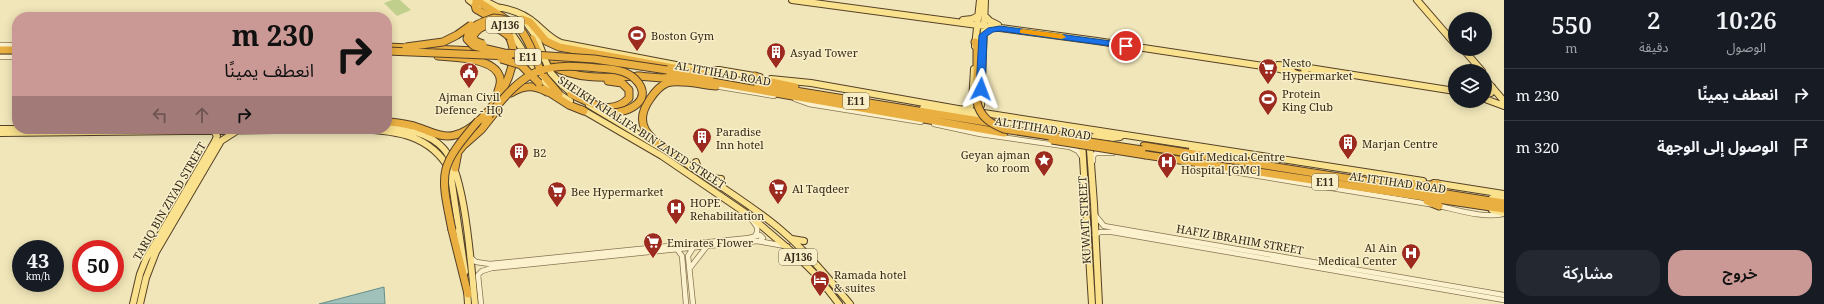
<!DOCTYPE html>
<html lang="ar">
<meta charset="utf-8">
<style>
body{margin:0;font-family:"Noto Serif","Noto Sans Arabic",serif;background:#242831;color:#f1f3f6;direction:rtl;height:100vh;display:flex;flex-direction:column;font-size:15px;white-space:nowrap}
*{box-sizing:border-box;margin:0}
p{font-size:13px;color:#9ea1a6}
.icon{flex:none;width:22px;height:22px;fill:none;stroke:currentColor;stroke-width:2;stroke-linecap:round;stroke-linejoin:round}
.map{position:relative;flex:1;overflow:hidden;direction:ltr}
.panel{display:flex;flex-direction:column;background:#171b24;width:320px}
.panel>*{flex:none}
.banner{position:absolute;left:12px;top:12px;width:380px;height:122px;border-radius:16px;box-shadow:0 2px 10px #0003;direction:rtl;background:#cb9995;color:#111;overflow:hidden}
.controls{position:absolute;left:1448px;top:12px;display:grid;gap:8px}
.controls a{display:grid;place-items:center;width:44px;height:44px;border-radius:50%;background:#171b24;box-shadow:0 2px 10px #0003;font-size:20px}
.speed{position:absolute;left:12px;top:240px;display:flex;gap:8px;font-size:20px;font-weight:700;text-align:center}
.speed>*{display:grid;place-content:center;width:52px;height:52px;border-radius:50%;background:#171b24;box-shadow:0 2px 10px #0003;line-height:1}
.speed small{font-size:10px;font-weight:400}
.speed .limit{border:6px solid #d22;background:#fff;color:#111}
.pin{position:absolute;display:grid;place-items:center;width:34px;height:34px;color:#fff;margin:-17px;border:2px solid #fff;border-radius:50%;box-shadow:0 1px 4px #0007}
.me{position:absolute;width:44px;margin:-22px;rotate:3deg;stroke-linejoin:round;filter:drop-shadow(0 0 3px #0008)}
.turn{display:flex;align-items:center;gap:14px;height:84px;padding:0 12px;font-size:18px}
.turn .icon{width:52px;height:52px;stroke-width:2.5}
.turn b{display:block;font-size:28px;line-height:34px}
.lanes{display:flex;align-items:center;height:38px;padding:0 12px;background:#0003;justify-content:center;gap:20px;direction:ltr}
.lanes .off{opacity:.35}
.eta{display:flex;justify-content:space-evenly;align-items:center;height:68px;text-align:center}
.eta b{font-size:24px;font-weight:600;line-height:28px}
.primary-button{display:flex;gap:8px;margin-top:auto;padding:8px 12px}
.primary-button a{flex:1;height:46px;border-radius:16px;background:#cb9995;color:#111;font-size:16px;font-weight:600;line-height:46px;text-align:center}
.primary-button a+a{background:#242831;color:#f1f3f6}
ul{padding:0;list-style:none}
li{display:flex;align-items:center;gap:12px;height:52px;padding:0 12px;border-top:1px solid #363941}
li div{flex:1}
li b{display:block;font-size:15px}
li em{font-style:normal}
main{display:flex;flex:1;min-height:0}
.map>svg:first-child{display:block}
</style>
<main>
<section class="panel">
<div class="eta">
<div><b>10:26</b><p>الوصول</p></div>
<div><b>2</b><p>دقيقة</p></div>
<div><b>550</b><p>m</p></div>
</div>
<ul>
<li><svg class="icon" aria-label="right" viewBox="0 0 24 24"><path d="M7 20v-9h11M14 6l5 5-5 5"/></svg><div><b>انعطف يمينًا</b></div><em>230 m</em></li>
<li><svg class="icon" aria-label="arrive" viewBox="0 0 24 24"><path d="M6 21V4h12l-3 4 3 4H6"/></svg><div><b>الوصول إلى الوجهة</b></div><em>320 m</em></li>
</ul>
<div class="primary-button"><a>خروج</a><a>مشاركة</a></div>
</section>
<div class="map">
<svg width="1504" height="304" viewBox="0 0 1504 304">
<rect width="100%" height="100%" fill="#f1e6b9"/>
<path fill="#c1cf8d" d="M392 0H400L411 10 397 16 384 3Z"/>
<path fill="#9fc1ba" stroke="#668e88" d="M384 287 385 304H319Z"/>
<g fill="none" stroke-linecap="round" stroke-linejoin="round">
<defs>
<path id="minor" d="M0 45H17
M0 57H17
M714 86 774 96
M795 99 809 104 921 122
M934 124 980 134 1070 147 1078 151 1082 157
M1093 161V156L1096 153H1113
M1197 166C1274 179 1352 191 1429 204 1454 208 1479 219 1504 214
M1095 215 1104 226 1504 295
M751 219C756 225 760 229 755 236
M1095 235 1100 232H1112L1504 300
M693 248 688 256 693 304
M677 249 682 256 686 304
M470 257 476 262 490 264 749 238 760 235 763 238 759 241
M690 268 707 246
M481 304 478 275 482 271 492 268 757 241 785 246"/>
<path id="major" d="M469 0 478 7
M483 0 499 8
M792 0 1097 41 1276 68 1292 72
M1417 0 1455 44
M496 7C511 9 525 14 536 24 544 31 551 39 561 43L702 70H719L760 77
M984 15 990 21 998 25
M496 18C516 33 524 56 539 75 547 86 558 94 570 101
M963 20 972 19 978 16
M527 24 537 38 544 57
M975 46 980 0
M1463 49 1482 71
M1278 65 1290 66
M1292 65 1303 67 1306 73C1299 76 1293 74 1289 68Z
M1303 67 1455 91
M1304 75 1318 74
M771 79 811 83 958 109 1423 181
M1485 79 1504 101
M562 85 574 95
M1485 95 1491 93 1492 87
M1485 99 1504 106
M589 105 656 145
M981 105 985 0
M923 108 983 116
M581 109 662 156 750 216 798 257 818 277 839 304
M964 109 970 107 972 103 974 69
M387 127C407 129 429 133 443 148 466 172 471 269 475 304
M1057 127 1074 132 1075 144
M0 129H17
M1075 129 1087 138 1090 150 1094 204 1099 304
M0 133 360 129C398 131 430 135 450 170L465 272
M1082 142 1092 304
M1095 147V136L1112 138 1120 137
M1192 149 1220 155
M675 156C710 180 748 202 781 230 807 252 828 278 850 304
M696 162 699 172
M709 178 721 179
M1434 183 1504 194
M1492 198 1504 199
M1492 210 1504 213
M792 239 804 241
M787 247 789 260
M467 289 468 304
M133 304 140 274 146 259 215 141 217 136 214 131
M140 304 146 278 156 252 221 141 235 132"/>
<path id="highway" d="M476 0 510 22
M522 19 530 22 546 41 559 47 701 73 710 77
M532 39 538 52 544 58
M975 42 977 48V102
M387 47 476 51
M0 50H17
M438 56C454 57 489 58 498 73 502 79 500 85 498 91
M548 58 581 64
M552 66C580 81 610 77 641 76
M541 72 559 94
M667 74 1004 133
M637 76 675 79
M755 76 762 80 795 87
M758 85 992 123
M544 89 569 105 584 111
M511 93C524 85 534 85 547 92
M571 94C591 103 611 117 629 98V90L622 83 608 81
M387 122C396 122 405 124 414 126 427 130 442 139 455 135 485 128 523 71 511 41 505 25 490 17 476 9L475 5
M464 145 481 130 496 111
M1144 146 1504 203
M1146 155 1504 209
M677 158C656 141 629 129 650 99 654 93 659 86 667 83 679 79 703 85 716 86
M455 168 458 152 467 141
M1409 183 1429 185 1438 184
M1427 201 1439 206
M452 230 468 294"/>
</defs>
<use href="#minor" stroke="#887453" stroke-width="6"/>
<use href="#major" stroke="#554128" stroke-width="8"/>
<use href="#highway" stroke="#554128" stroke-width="9"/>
<use href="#minor" stroke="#fbf2cd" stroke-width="4.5"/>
<use href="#major" stroke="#f9e18d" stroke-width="6"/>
<use href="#highway" stroke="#e9af41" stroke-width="7"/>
<defs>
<path id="major-bridge" d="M545 60 551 73 562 85"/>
<path id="highway-bridge" d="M494 18C519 19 525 34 534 55L504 53 474 46 467 39C469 25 483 22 494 18Z
M483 44 475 41 473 36C484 18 498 27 510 37
M406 47 443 42 457 35 471 25
M387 51 509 56
M534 55 594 59 667 70
M534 55 541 72
M501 59 521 65 539 83
M977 102C980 117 991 124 1004 129L1142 150
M489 115C526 71 538 62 597 68 609 69 625 69 635 79 655 99 630 113 610 113
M1052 140 1146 155
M452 230C440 171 438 168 478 121"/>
</defs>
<use href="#major-bridge" stroke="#554128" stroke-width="8" stroke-linecap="butt"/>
<use href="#highway-bridge" stroke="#554128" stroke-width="9" stroke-linecap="butt"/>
<use href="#major-bridge" stroke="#f9e18d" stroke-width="6"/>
<use href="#highway-bridge" stroke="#e9af41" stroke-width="7"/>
</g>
<path fill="#1a73e8" stroke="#114b97" d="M1000 26 1126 43 1130 46 1126 48 1000 31 993 32 987 36 985 89 984 91H978L976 89 979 35 988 28Z"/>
<path fill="#f59e0b" d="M1023 29 1062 34 1066 37 1062 39 1020 33V30Z"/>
<defs>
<symbol id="stadium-pin" viewBox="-11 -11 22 30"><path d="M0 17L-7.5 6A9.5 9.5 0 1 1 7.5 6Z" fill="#9c2a1f" stroke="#f8efc9"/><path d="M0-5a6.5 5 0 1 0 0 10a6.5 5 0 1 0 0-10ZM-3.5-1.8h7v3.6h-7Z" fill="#fff"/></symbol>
<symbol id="building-pin" viewBox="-11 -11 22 30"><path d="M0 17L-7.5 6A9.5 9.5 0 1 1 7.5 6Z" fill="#9c2a1f" stroke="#f8efc9"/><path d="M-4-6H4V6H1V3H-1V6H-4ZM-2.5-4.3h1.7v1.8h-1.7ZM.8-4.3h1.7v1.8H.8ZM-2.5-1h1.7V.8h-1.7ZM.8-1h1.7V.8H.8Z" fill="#fff"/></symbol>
<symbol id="supermarket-pin" viewBox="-11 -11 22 30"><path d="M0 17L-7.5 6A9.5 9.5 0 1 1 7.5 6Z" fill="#9c2a1f" stroke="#f8efc9"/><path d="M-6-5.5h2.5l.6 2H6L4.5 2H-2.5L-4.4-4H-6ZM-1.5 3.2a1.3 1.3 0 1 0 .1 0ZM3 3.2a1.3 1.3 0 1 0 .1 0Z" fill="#fff"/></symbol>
<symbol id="civic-pin" viewBox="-11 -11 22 30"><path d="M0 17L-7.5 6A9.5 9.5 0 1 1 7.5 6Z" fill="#9c2a1f" stroke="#f8efc9"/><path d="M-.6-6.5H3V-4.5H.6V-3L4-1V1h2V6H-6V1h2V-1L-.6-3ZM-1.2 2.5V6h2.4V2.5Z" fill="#fff"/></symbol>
<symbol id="sight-pin" viewBox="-11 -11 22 30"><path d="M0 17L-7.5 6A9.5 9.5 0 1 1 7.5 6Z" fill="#9c2a1f" stroke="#f8efc9"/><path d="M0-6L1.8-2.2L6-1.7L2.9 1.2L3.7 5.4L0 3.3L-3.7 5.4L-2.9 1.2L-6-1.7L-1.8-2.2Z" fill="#fff"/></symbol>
<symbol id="hospital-pin" viewBox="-11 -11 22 30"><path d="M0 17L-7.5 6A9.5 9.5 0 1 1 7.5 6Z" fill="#9c2a1f" stroke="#f8efc9"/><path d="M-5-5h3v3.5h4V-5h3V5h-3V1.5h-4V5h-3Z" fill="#fff"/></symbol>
<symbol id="hotel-pin" viewBox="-11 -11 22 30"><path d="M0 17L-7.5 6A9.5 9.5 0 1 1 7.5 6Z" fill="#9c2a1f" stroke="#f8efc9"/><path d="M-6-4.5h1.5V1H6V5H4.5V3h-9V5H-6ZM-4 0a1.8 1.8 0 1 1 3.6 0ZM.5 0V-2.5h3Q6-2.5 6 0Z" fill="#fff"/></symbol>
</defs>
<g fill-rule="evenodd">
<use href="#stadium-pin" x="626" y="24" width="22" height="30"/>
<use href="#building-pin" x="765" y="41" width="22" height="30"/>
<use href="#supermarket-pin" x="1257" y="57" width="22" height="30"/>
<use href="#civic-pin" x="458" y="61" width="22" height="30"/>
<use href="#stadium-pin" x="1257" y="88" width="22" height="30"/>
<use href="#building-pin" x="691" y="126" width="22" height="30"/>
<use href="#building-pin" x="1337" y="132" width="22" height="30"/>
<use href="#building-pin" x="508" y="141" width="22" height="30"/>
<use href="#sight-pin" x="1033" y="149" width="22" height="30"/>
<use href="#hospital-pin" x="1156" y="151" width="22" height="30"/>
<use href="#supermarket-pin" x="767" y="177" width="22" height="30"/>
<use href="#supermarket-pin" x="546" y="180" width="22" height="30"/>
<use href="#hospital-pin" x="665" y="197" width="22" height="30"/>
<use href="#supermarket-pin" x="642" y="231" width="22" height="30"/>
<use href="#hospital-pin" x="1400" y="242" width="22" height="30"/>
<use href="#hotel-pin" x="809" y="269" width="22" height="30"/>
</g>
<g text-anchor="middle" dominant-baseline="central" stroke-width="3" stroke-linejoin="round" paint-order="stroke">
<g fill="#f8efc9" stroke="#70654e" stroke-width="1">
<rect x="486" y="17" width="38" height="16" rx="3"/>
<rect x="515" y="49" width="26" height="16" rx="3"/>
<rect x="843" y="93" width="26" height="16" rx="3"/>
<rect x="1312" y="174" width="26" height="16" rx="3"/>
<rect x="779" y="249" width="38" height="16" rx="3"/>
</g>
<g font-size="10" font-weight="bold" fill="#362a19">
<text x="505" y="25">AJ136</text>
<text x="528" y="57">E11</text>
<text x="856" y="101">E11</text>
<text x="1325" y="182">E11</text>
<text x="798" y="257">AJ136</text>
</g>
<g font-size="11" fill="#362a19" stroke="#f8efc9" text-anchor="start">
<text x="651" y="35">Boston Gym</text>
<text x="790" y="52">Asyad Tower</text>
<text x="1282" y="62">Nesto<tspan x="1282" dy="13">Hypermarket</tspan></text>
<text x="1282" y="93">Protein<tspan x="1282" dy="13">King Club</tspan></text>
<text x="469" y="96" text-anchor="middle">Ajman Civil<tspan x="469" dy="13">Defence - HQ</tspan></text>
<text x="716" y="131">Paradise<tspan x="716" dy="13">Inn hotel</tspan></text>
<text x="1362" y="143">Marjan Centre</text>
<text x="533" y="152">B2</text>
<text x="1030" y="154" text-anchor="end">Geyan ajman<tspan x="1030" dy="13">ko room</tspan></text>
<text x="1181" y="156">Gulf Medical Centre<tspan x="1181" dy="13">Hospital [GMC]</tspan></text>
<text x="792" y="188">Al Taqdeer</text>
<text x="571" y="191">Bee Hypermarket</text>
<text x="690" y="202">HOPE<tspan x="690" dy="13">Rehabilitation</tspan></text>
<text x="667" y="242">Emirates Flower</text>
<text x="1397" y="247" text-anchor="end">Al Ain<tspan x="1397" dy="13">Medical Center</tspan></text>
<text x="834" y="274">Ramada hotel<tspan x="834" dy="13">&amp; suites</tspan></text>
</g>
<g font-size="11" fill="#362a19" stroke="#f8efc9">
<text transform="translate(723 73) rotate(10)">AL ITTIHAD ROAD</text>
<text transform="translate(1043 128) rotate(9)">AL ITTIHAD ROAD</text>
<text transform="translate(642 132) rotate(33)">SHEIKH KHALIFA BIN ZAYED STREET</text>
<text transform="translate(1398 182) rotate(8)">AL ITTIHAD ROAD</text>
<text transform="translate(169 201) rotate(-60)">TARIQ BIN ZIYAD STREET</text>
<text transform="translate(1084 220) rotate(-93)">KUWAIT STREET</text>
<text transform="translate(1240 239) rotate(10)">HAFIZ IBRAHIM STREET</text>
</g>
</g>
</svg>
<div class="controls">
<a><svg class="icon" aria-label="sound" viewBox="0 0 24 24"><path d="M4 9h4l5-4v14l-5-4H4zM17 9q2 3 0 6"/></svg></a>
<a><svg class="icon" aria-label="layers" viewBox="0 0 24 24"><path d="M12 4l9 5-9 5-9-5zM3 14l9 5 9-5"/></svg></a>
</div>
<div class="speed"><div>43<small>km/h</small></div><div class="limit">50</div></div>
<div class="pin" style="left:1126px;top:46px;background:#d93025"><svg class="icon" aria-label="arrive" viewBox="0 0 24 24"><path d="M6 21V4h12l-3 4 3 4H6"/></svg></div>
<svg class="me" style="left:981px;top:89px" viewBox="-20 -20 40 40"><path d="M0-17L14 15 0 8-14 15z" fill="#1a73e8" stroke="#fff" stroke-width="4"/></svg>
<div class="banner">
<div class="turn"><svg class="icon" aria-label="right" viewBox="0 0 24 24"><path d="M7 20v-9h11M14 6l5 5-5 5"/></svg><div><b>230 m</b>انعطف يمينًا</div></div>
<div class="lanes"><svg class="icon off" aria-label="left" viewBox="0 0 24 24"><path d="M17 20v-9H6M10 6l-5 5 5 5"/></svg><svg class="icon off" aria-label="ahead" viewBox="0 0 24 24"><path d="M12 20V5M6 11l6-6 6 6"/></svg><svg class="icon" aria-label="right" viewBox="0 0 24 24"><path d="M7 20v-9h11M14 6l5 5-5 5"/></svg></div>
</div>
</div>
</main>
